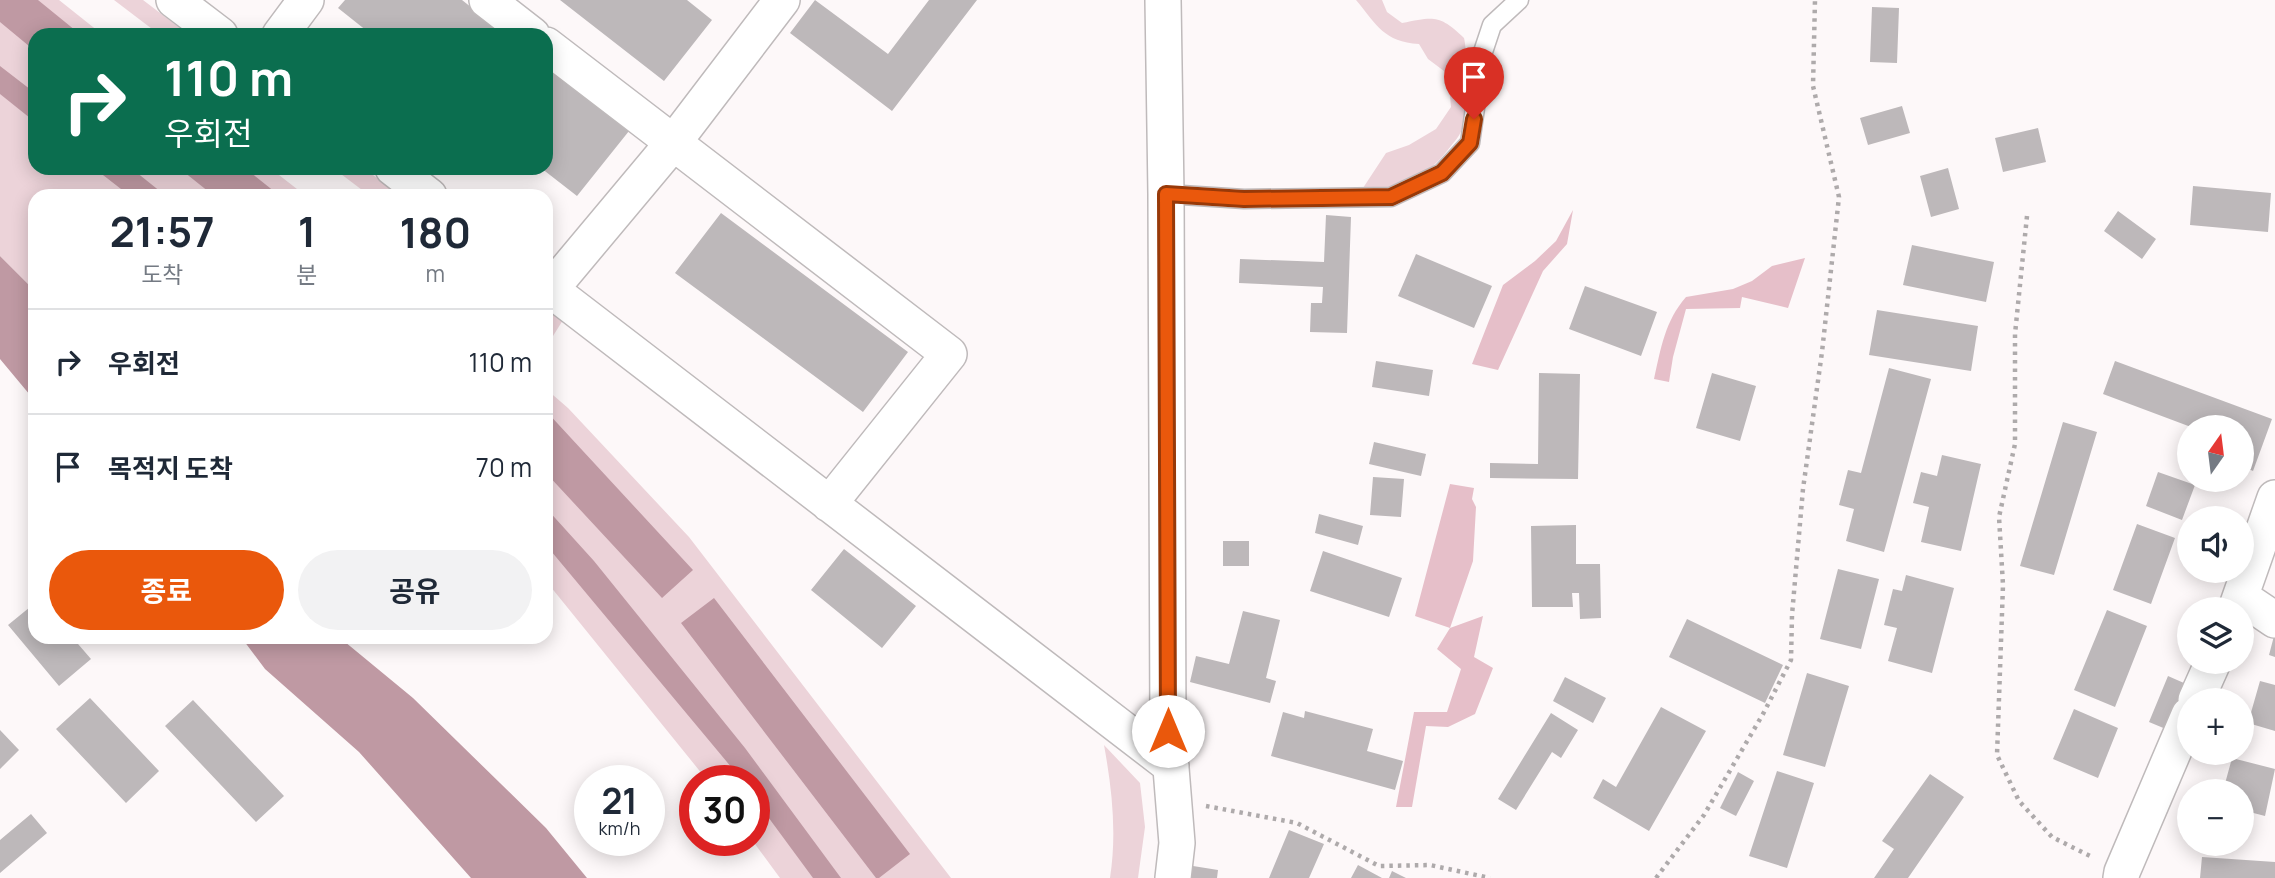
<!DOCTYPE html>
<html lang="ko">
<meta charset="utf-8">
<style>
body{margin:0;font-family:Manrope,"Noto Sans KR",sans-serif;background:#f2f2f3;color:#1f2937;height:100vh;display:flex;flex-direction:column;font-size:26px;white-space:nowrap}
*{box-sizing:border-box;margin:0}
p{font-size:23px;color:#747a83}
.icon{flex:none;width:38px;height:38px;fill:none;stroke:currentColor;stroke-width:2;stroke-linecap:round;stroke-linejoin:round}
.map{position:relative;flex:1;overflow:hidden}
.side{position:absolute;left:28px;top:189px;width:525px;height:455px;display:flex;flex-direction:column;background:#fff;border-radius:21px;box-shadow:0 4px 18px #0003}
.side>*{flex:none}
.top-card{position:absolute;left:28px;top:28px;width:525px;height:147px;border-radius:21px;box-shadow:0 4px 18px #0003;background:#0b6e4f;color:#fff;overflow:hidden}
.needle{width:46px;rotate:14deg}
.fabs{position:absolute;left:2177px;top:415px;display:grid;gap:14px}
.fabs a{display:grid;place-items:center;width:77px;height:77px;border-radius:50%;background:#fff;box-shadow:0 4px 18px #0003;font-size:35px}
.speed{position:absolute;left:574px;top:765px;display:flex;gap:14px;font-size:35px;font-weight:700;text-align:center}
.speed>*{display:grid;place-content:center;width:91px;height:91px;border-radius:50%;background:#fff;box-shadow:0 4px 18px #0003;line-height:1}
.speed small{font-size:18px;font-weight:400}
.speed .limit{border:10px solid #d22;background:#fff;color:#111}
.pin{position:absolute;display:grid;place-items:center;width:60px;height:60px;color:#fff;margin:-72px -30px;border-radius:50% 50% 50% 0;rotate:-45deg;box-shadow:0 0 7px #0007}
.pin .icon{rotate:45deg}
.me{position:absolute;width:77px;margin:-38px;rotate:0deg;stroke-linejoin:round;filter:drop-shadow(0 0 5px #0008)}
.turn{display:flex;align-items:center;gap:24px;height:147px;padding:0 21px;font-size:32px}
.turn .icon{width:91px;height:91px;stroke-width:2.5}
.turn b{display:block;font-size:49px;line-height:60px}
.eta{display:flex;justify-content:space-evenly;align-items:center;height:119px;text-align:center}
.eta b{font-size:42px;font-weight:700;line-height:49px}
.cta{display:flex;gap:14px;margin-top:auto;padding:14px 21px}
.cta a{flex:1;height:80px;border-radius:42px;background:#ea580c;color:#fff;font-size:28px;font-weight:700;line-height:80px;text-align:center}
.cta a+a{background:#f2f2f3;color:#1f2937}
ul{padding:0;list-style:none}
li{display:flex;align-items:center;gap:21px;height:105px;padding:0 21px;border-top:2px solid #e0e1e3}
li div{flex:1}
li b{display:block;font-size:26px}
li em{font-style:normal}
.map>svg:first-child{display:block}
</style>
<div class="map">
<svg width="2275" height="878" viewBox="0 0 2275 878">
<rect width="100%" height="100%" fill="#fdf8f9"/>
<path fill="#ecd3d9" d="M0 0H59L103 35H35V168H270L306 196H35V291L0 256Z
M114 0H143L189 35H160Z
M1356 0H1382L1387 12 1402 23C1434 17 1439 14 1464 38 1468 54 1467 114 1462 129 1459 138 1452 144 1447 151 1427 177 1396 192 1363 188L1386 153 1409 145 1436 129 1451 107 1448 74 1428 59 1419 44C1384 42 1377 25 1356 0Z
M333 168H364L400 196H370Z
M546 307 563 320 553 336 546 331Z
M546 389 568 408 689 537 951 878H780L752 840H754V780H707L546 581Z
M1104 745 1140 783 1145 827 1138 878H1110C1117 833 1112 789 1104 745Z"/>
<path fill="#e6bfc9" d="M1573 210 1567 244 1543 271 1498 370 1472 364 1503 285 1535 261 1556 241Z
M1805 258 1788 308 1742 297 1740 308 1686 309 1673 357 1669 382 1654 379C1661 348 1665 321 1686 297L1733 289 1752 281 1772 266Z
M1450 484 1474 488 1472 499 1476 507 1473 561 1450 628 1483 616 1474 657 1493 668 1475 714 1448 727 1426 726 1412 807H1396L1414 712H1447L1461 669 1437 649 1450 628 1415 616Z"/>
<path fill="#bf99a3" d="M0 0H38L81 35H35V51L0 22Z
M0 66 35 93V122L0 94Z
M94 168H131L166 196H130Z
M179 168H245L280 196H214Z
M0 256 35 291V401L0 359Z
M546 411 693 570 662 598 546 473Z
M546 508 594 561 745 748 841 878H813L754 798V780H742L546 545Z
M714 598 910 854 879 878H876L681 623Z
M241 637H339L413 698 546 828 587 878H471L359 752 265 669Z"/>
<path fill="#bdb8ba" d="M345 0H462L506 35H372L338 8Z
M560 0H687L712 20 664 81Z
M815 0 888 54 929 0H977L892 111 790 33Z
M1872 7 1899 8 1897 63 1870 62Z
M546 66 629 131 577 196 541 168H546Z
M1902 106 1910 133 1868 145 1860 118Z
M2038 128 2046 162 2003 172 1995 138Z
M1948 168 1959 209 1931 217 1920 176Z
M2193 186 2271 193 2268 232 2190 225Z
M2118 211 2156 239 2142 259 2104 231Z
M721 213 908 352 863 412 675 273Z
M1326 215 1351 217 1347 333 1310 332 1311 303H1322L1323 287 1239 283 1240 259 1324 262Z
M1912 245 1994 262 1986 302 1903 285Z
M1416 254 1492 286 1474 328 1398 296Z
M1585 286 1657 312 1641 356 1569 329Z
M1877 310 1978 326 1971 371 1869 355Z
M1376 361 1433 370 1429 396 1372 387Z
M2115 361 2272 419 2253 471 2242 466V427H2191L2103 394Z
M1889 368 1931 379 1884 552 1846 541 1854 509 1839 505 1848 470 1861 473Z
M1539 373 1580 374 1578 479 1490 478V463L1538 464Z
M1712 373 1756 386 1740 441 1696 428Z
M2063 422 2097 432 2054 575 2020 566Z
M1374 442 1426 454 1421 476 1369 464Z
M1942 455 1981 464 1961 551 1921 542 1929 507 1913 503 1921 472 1937 476Z
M2158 472 2195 485 2182 520 2146 506Z
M1373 477 1404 479 1401 517 1370 515Z
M1319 514 1363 526 1358 545 1315 533Z
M2137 524 2175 538 2151 604 2113 590Z
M1576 525V564H1600L1601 618 1580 619 1579 593H1572L1573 607H1532L1531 526Z
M1223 541H1249V566H1223Z
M844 549 916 606 882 648 811 590Z
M1323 551 1402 578 1389 617 1310 591Z
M1838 569 1879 579 1861 649 1820 639Z
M1906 575 1954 588 1932 673 1888 661 1897 628 1884 625 1893 589 1902 591Z
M35 603V637H72L91 659 59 686 8 625Z
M2107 610 2147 626 2115 707 2074 690Z
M1243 611 1280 620 1266 678 1276 681 1270 703 1190 682 1196 656 1229 664Z
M1687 619 1783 665 1765 703 1669 657Z
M2274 636H2275V657L2269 655Z
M1807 673 1849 686 1825 767 1783 755Z
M2168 676 2193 687 2173 732 2149 722Z
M1565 677 1606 698 1593 723 1553 701Z
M2260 681 2275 685V731L2248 723Z
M90 698 159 771 126 803 56 729Z
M193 700 284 796 256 822 165 726Z
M1661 707 1706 731 1649 831 1593 798 1603 779 1616 787Z
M2074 709 2118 728 2098 778 2053 759Z
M1305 711 1373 729 1367 751 1403 761 1395 790 1271 756 1283 712 1304 718Z
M1551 713 1578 730 1561 758 1552 752 1516 810 1498 799Z
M0 730 19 750 0 769Z
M2232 758 2275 769 2265 816 2242 810V791H2223Z
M1777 771 1814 783 1787 868 1749 856Z
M1738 772 1754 781 1736 816 1720 808Z
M1930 774 1964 797 1908 878H1874L1894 849 1882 841Z
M31 814 47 833 0 873V840Z
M1289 830 1324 844 1309 878H1269Z
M2202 857 2275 862V878H2200Z
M1358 865 1382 878H1351Z
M1193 866 1218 870 1217 878H1191Z
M1392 871 1406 878H1389Z"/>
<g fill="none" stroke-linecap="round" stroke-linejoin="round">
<defs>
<path id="service" d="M1166 194 1244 199 1391 197 1442 173 1470 143 1483 52 1492 25 1519 0"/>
<path id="minor" d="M174 0 220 35
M487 0 532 35
M1163 0 1166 194 1168 731 1177 843 1173 878
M280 35 306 0
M546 45 949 354 829 504
M393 168 429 196
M546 286 1171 766
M550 290 673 143 782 0
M2241 597 2275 620
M2236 609 2275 498
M2196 700 2213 662
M2121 878 2122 872 2189 715"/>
</defs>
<use href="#service" stroke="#bfbabb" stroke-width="21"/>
<use href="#minor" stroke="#bfbabb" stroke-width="38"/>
<path stroke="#aeaaab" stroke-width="4.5" stroke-dasharray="3.5 5" stroke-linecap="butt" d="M2027 216 2015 334V444L1999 517 2003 585 1997 755 2019 801 2052 837 2092 857
M1206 806 1297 823 1379 866 1430 865 1490 878
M1656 878 1704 815 1763 714 1791 660 1792 615 1803 489 1822 352 1839 197 1813 86 1815 0"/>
<use href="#service" stroke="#fff" stroke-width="18"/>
<use href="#minor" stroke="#fff" stroke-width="35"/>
</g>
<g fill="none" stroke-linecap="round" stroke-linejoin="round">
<defs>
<path id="route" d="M1168 731 1166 194 1244 199 1391 197 1442 173 1470 143 1474 119"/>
</defs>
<use href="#route" stroke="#983908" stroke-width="18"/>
<use href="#route" stroke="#ea580c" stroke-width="12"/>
</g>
</svg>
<div class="fabs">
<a><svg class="needle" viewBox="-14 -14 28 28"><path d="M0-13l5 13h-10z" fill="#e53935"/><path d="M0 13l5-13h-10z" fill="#747a83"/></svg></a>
<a><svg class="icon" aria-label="sound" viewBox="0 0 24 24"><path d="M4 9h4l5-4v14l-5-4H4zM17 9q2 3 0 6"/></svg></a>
<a><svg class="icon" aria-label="layers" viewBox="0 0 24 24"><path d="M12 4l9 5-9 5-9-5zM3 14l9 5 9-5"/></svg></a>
<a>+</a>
<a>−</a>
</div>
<div class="speed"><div>21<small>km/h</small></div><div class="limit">30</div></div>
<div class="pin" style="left:1474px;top:119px;background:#d93025"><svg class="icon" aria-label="arrive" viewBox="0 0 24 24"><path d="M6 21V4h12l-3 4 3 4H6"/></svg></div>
<svg class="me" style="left:1168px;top:731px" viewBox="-20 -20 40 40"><circle r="19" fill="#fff"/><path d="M0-13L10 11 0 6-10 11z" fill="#ea580c"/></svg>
<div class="top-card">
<div class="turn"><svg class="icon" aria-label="right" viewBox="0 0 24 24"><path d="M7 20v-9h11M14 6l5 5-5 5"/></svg><div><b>110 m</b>우회전</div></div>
</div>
<section class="side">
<div class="eta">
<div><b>21:57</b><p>도착</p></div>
<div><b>1</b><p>분</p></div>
<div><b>180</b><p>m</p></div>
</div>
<ul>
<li><svg class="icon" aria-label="right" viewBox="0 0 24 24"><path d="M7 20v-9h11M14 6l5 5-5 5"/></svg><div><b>우회전</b></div><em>110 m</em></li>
<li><svg class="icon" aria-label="arrive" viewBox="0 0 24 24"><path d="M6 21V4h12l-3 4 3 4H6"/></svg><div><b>목적지 도착</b></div><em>70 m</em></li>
</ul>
<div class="cta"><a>종료</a><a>공유</a></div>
</section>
</div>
